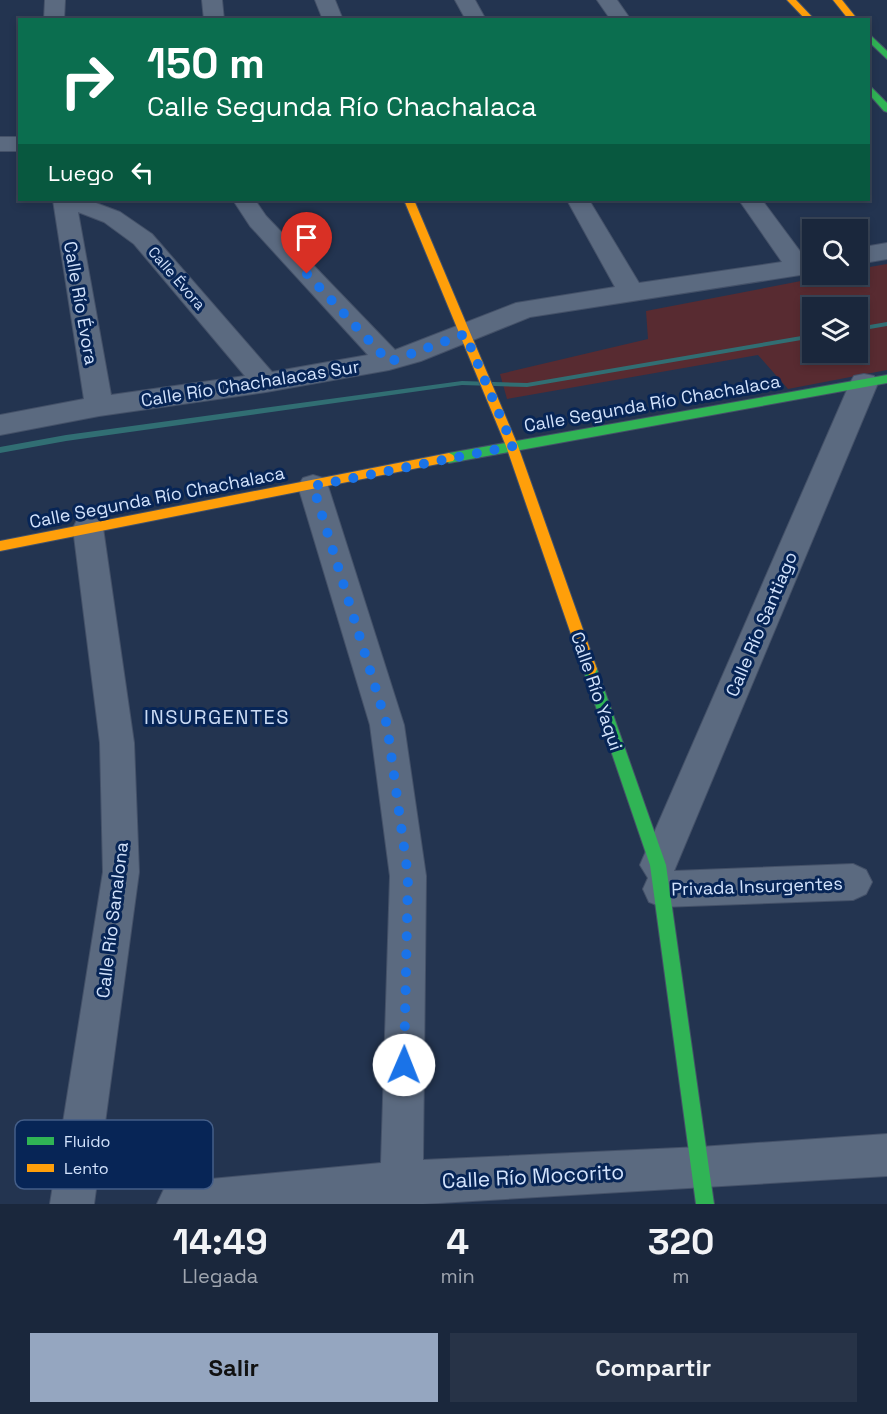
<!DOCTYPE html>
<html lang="es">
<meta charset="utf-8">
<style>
body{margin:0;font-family:"Space Grotesk",sans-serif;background:#273347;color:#f1f3f6;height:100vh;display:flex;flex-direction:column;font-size:22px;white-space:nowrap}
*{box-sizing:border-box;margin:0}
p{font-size:20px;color:#9fa5af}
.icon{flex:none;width:33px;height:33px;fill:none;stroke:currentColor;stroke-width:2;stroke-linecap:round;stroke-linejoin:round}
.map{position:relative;height:1204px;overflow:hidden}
.drawer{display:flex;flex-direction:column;background:#1a273c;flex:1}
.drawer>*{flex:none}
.guide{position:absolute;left:18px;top:18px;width:852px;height:183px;border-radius:0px;box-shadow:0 3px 9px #0003,0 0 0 2px #384456;background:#0b6e4f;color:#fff;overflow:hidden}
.controls{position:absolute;left:802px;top:219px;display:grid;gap:12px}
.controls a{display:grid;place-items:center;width:66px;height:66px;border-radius:0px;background:#1a273c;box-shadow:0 3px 9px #0003,0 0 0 2px #384456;font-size:30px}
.pin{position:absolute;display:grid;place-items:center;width:51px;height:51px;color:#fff;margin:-62px -26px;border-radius:50% 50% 50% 0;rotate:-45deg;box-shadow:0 0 6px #0007}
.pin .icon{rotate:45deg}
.me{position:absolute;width:66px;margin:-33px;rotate:1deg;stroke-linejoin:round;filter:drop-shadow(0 0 4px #0008)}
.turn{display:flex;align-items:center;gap:21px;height:126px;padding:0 30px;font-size:27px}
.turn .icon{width:78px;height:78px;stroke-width:2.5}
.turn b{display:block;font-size:42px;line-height:51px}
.then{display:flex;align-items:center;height:57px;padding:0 30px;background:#0003;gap:12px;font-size:22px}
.eta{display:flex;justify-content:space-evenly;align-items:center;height:102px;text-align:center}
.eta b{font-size:36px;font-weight:700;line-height:42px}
.cta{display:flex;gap:12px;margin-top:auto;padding:12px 30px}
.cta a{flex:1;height:69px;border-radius:0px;background:#95a6c0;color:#111;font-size:24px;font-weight:700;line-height:69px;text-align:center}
.cta a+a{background:#273347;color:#f1f3f6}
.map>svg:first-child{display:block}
</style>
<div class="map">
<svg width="887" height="1204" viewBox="0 0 887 1204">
<rect width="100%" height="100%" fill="#233450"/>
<path fill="#582b31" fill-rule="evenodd" d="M887 264V370L788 389 758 355 507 399 500 374 648 339 646 311 832 275 858 274V269ZM813 308H858V352H813Z"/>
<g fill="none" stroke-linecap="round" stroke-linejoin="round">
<path fill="#316e73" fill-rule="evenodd" d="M887 322V326L858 331V327Z
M813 334V338L527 387 462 385 66 441 0 453V447L66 435 462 381 527 383Z"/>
<defs>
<path id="street" d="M45 0H65L64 20H44Z
M202 0H222L224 20H204Z
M315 0H335L343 20H323Z
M455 0H475L486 20H466Z
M597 0H617L631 20H611Z
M0 137H20V151H0Z
M53 200H88L120 212 152 234 272 372 368 355 250 226 233 200H255L266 216 395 350 516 303 615 287 567 200H589L639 283 782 262 739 200H762L805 258 813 257V273L530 317 421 361 389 370 266 392 99 416 0 435V415L84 399ZM78 212 104 222 134 244 245 376 111 395Z
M887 243V259L858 264V248Z
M864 374 874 376 878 383 674 871 853 864 866 870 872 882 866 894 853 900 662 907 649 902 643 889 648 878 640 865 850 383 854 376Z
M313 475 323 478 328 486 404 725 426 876 423 1160 700 1147 887 1134V1176L423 1204H157L164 1189 179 1182 381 1163 390 876 370 725 298 486 303 478Z
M88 516 99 520 103 528 134 743 139 872 94 1204H50L103 872 100 743 73 528 77 520Z"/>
<path id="fast" d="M868 33 887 51V59L868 41Z
M868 84 887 103V112L884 111 868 93Z
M887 375V383L449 463 443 458 449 453Z
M590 663 595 665 597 669 666 865 714 1204H696L650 865 583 669 585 665Z"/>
<path id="slow" d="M787 0H796L815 20H806Z
M833 0H842L858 20H849Z
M404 200H414L518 446 597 669 595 673 590 675 585 673 583 669 506 446Z
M449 453 453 455 455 458 453 461 0 551V541Z"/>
</defs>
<use href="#street" stroke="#445168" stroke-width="2"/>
<use href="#fast" stroke="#445168" stroke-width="2"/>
<use href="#slow" stroke="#445168" stroke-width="2"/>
<use href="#street" fill="#5b6a80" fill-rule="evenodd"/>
<use href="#fast" fill="#30b455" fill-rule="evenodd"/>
<use href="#slow" fill="#ff9f0a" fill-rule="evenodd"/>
</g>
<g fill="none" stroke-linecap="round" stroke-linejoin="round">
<path stroke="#1a73e8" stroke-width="10" stroke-dasharray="0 18" d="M307 274 389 362 465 334 513 446 313 486 387 725 408 876 404 1065"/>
</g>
<g text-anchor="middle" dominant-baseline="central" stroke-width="6" stroke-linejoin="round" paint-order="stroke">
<g font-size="15" fill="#d3e3fc" stroke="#072556">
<text transform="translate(177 278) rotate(49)">Calle Évora</text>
</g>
<g font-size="18" fill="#d3e3fc" stroke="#072556">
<text transform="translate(81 303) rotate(80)">Calle Río Évora</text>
<text transform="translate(250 383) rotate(-9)">Calle Río Chachalacas Sur</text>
<text transform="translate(652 403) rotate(-10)">Calle Segunda Río Chachalaca</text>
<text transform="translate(157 497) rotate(-11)">Calle Segunda Río Chachalaca</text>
<text transform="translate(761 624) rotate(-67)">Calle Río Santiago</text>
<text transform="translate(597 691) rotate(71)">Calle Río Yaqui</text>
<text transform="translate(757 886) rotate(-2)">Privada Insurgentes</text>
<text transform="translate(112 920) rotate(-83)">Calle Río Sanalona</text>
</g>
<g font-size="20" letter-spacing="1.5" fill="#cbdbf4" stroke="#072556">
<text x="217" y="717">INSURGENTES</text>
</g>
<g font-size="21" fill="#d3e3fc" stroke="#072556">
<text transform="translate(533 1176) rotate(-3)">Calle Río Mocorito</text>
</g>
</g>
<rect x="15" y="1120" width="198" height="69" rx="9" fill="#072556" stroke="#445e88" stroke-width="1.5"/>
<rect x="27" y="1137" width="27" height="8" fill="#30b455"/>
<rect x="27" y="1164" width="27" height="8" fill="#ff9f0a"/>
<g font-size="16" fill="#d3e3fc">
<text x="64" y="1147">Fluido</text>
<text x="64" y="1174">Lento</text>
</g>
</svg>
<div class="controls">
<a><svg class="icon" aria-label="search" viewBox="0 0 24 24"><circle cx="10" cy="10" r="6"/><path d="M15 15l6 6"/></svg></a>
<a><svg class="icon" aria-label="layers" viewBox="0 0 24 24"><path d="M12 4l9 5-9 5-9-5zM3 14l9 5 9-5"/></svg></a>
</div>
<div class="pin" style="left:307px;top:274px;background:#d93025"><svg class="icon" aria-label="arrive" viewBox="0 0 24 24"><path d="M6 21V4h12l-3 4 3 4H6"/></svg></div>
<svg class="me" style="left:404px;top:1065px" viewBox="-20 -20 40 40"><circle r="19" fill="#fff"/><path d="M0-13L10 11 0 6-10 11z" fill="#1a73e8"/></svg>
<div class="guide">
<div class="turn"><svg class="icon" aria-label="right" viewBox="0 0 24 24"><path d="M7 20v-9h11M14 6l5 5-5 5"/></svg><div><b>150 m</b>Calle Segunda Río Chachalaca</div></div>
<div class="then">Luego<svg class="icon" aria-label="left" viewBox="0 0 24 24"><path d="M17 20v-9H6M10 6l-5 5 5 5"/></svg></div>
</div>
</div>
<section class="drawer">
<div class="eta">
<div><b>14:49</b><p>Llegada</p></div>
<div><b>4</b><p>min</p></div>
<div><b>320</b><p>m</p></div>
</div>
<div class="cta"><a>Salir</a><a>Compartir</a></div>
</section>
